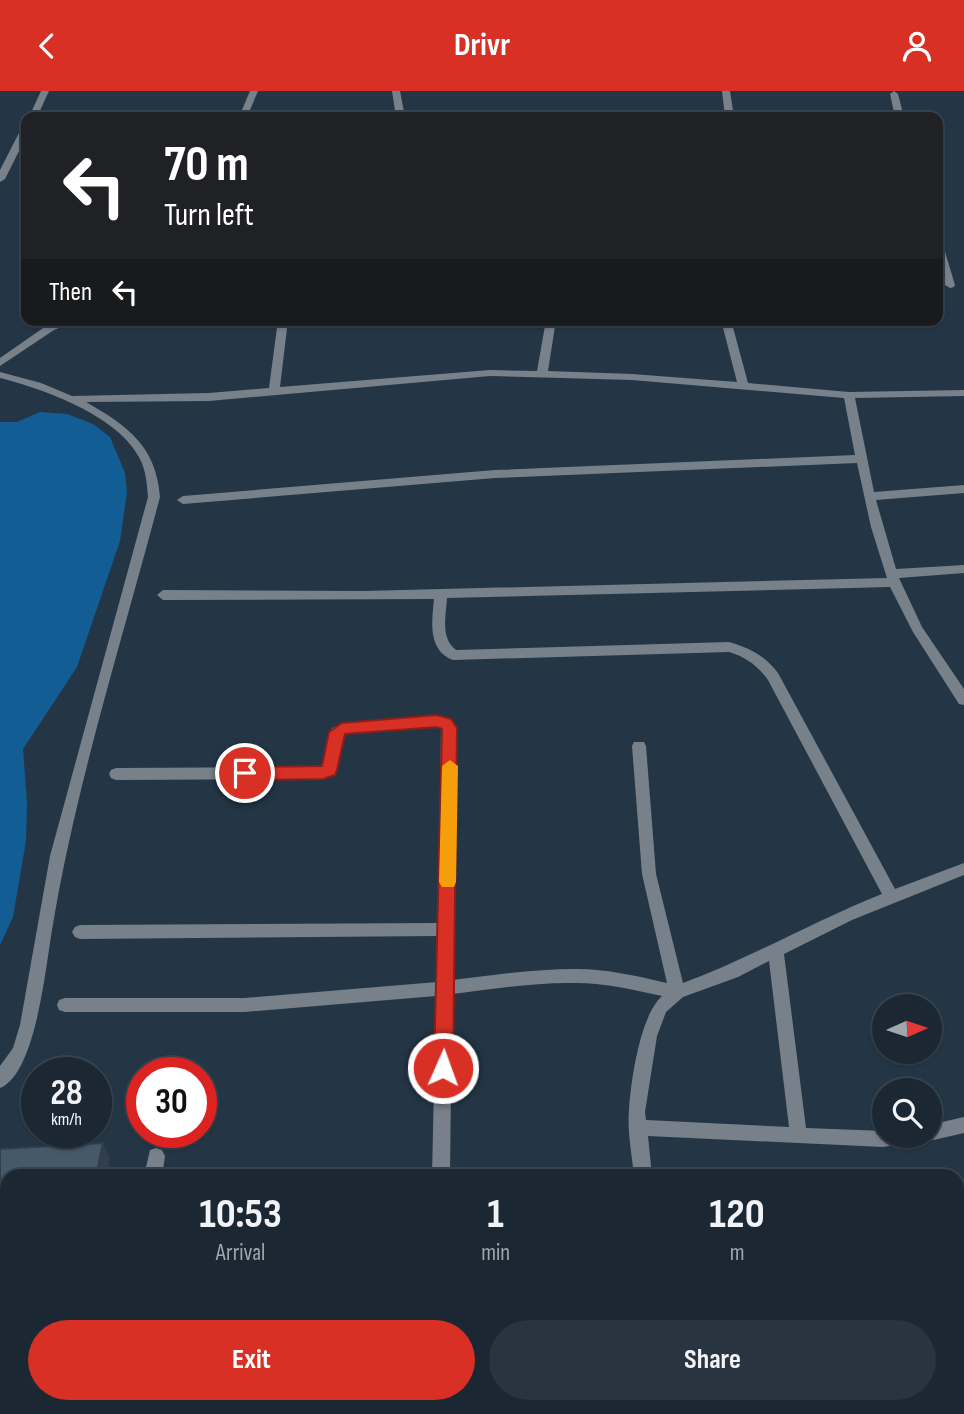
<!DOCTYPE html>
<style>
body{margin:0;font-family:"Sofia Sans Condensed",sans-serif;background:#283440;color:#f1f3f6;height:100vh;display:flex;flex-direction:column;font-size:26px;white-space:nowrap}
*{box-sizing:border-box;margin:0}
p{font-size:23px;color:#a0a6ac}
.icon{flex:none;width:38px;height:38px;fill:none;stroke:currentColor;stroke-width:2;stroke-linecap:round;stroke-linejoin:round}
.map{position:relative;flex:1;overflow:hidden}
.side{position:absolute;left:0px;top:1078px;width:964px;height:245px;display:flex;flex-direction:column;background:#1b2834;border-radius:21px 21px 0 0;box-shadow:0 2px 5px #0004,0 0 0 2px #39444f}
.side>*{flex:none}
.guide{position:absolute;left:21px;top:21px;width:922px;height:214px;border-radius:14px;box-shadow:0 2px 5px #0004,0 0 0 2px #39444f;background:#202124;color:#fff;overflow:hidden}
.needle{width:46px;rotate:87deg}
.fabs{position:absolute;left:872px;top:903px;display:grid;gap:14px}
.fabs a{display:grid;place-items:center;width:70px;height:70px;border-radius:50%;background:#1b2834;box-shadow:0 2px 5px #0004,0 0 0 2px #39444f;font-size:35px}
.speed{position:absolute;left:21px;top:966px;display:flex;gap:14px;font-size:35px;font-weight:700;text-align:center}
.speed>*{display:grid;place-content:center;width:91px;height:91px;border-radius:50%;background:#1b2834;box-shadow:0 2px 5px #0004,0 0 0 2px #39444f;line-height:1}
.speed small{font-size:18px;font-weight:400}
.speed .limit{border:10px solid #d22;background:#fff;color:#111}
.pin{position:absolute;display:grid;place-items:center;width:60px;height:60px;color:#fff;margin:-30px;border:4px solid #fff;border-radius:50%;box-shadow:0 2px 7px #0007}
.me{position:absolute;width:77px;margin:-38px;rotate:2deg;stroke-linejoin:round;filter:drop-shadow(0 0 5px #0008)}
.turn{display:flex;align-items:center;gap:24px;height:147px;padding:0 28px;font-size:32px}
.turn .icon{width:91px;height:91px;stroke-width:2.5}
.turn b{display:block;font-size:49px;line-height:60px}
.then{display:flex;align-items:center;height:66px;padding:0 28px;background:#0003;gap:14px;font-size:26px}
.eta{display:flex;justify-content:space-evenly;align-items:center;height:119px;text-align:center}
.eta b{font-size:42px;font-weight:700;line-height:49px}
.primary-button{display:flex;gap:14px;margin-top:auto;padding:14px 28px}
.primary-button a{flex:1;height:80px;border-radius:42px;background:#d93025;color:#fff;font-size:28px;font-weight:700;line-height:80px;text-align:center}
.primary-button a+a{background:#283440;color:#f1f3f6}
header{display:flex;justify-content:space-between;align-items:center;height:91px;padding:0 28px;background:#d93025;color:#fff;font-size:32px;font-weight:700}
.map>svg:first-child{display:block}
</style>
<header><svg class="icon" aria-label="back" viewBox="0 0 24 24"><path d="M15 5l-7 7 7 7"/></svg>Drivr<svg class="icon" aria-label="person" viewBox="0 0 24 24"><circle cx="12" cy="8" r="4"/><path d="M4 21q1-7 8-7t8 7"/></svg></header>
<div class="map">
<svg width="964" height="1323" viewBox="0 0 964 1323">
<rect width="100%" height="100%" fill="#243646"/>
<path fill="#125d93" d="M40 321 67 323 93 333 110 346 125 382 127 401 120 450 77 576 23 658 27 712 26 750 13 826 0 854V331H17Z"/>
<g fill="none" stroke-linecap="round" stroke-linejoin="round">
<path fill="#78818a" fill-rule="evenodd" d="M250 0H258L247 26H239Z
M392 0H400L405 26H396Z
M722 0H730L734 26H725Z
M894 0 898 3 904 26H895L890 3Z
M938 151 943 154 955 194 954 196 950 197 945 194 938 171Z
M63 229H79L54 239 0 275V267L46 235Z
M156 1057 162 1059 165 1065 162 1085H144L150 1059Z
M114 1316H134L133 1323H113Z"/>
<path fill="#78818a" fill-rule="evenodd" d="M41 0H49L37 26H29Z
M26 35V46L5 88 0 91V79L21 38Z
M278 229H288L280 296 490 279 537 280 546 229H556L548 280 632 283 737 291 721 229H731L748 292 849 301 964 299V305L855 307 874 401 964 394V402L876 409 896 478 964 474V482L899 487 922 536 964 598V614L959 613 913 541 890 496 447 507C446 525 440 547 456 559L729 551C750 557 765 565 778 582L895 798 964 772V784L852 829 784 863 806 1037 884 1040V1045H917L915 1051 883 1056 648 1045 652 1085H634C632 1064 627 1040 629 1019 631 989 640 925 662 905 634 899 606 892 576 892 535 891 493 898 452 903L450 1085H432L436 905 244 921H65L59 919 57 914 59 909 65 907H244L437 891 438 845 80 848 75 846 72 841 75 836 80 834 438 832 441 636 345 643 336 679 334 683 323 688 116 689 111 687 109 683 111 679 116 677 321 676 330 641 332 637 342 633 437 625 451 628 456 637 452 889C493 884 535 878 576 878 607 878 637 885 667 892L642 783 632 655 634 651H644L646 655 656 783 683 892C751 867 814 830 882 803L768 589C758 575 746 566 729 561L453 569C427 559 432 530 434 508L163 509 157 504 163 499 364 500 887 487 871 436 857 372 495 387 183 413 177 409 183 405 495 379 855 364 844 307 632 289 490 285 209 310 86 311C128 335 156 355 160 406 122 550 76 693 52 839 46 874 36 983 0 997V975L13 957 20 934 50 765 148 406C147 393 146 380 140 368 119 325 44 298 0 287V281L41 292 72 305 209 302 269 297ZM769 870 789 1036 646 1029 645 1021 657 945 666 921 683 906 738 886Z
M964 1026V1042L929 1050 923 1048 922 1045H929V1034Z
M409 1316H429L428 1323H408Z
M651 1316H671L672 1323H652Z"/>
</g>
<path fill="#313e4b" d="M103 1052 110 1067 106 1085H96Z
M37 1316H48L47 1323H36Z"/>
<path fill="#46596b" stroke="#313e4b" stroke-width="2" d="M103 1052 96 1085H7V1316H37L36 1323H0V1058Z"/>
<path fill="#d93025" stroke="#8d1f18" stroke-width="2" d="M437 624 451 628 457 637 453 977 450 983 443 986 437 983 434 977 442 638 437 636 345 643 337 679 335 684 323 688 245 689 237 682 245 676 322 675 329 641 342 632Z"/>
<path fill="#f59e0b" d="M450 669 458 675 456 791 454 796H442L439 791 442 675Z"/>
</svg>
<div class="fabs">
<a><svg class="needle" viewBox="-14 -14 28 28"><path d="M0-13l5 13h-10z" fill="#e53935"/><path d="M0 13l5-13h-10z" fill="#a0a6ac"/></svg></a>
<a><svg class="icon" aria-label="search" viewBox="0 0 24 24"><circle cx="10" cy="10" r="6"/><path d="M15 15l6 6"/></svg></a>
</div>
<div class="speed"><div>28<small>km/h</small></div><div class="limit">30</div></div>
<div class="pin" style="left:245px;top:682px;background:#d93025"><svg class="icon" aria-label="arrive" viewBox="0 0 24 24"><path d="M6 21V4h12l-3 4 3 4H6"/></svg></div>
<svg class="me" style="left:443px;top:977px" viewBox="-20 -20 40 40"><circle r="17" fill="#d93025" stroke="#fff" stroke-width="3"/><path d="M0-11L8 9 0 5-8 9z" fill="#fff"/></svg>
<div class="guide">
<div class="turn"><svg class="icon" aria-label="left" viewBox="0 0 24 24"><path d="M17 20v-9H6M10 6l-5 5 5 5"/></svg><div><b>70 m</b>Turn left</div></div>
<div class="then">Then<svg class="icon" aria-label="left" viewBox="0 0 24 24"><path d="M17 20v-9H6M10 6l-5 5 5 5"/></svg></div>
</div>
<section class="side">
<div class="eta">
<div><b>10:53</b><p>Arrival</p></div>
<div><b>1</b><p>min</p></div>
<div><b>120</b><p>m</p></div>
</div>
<div class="primary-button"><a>Exit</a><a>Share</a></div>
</section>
</div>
